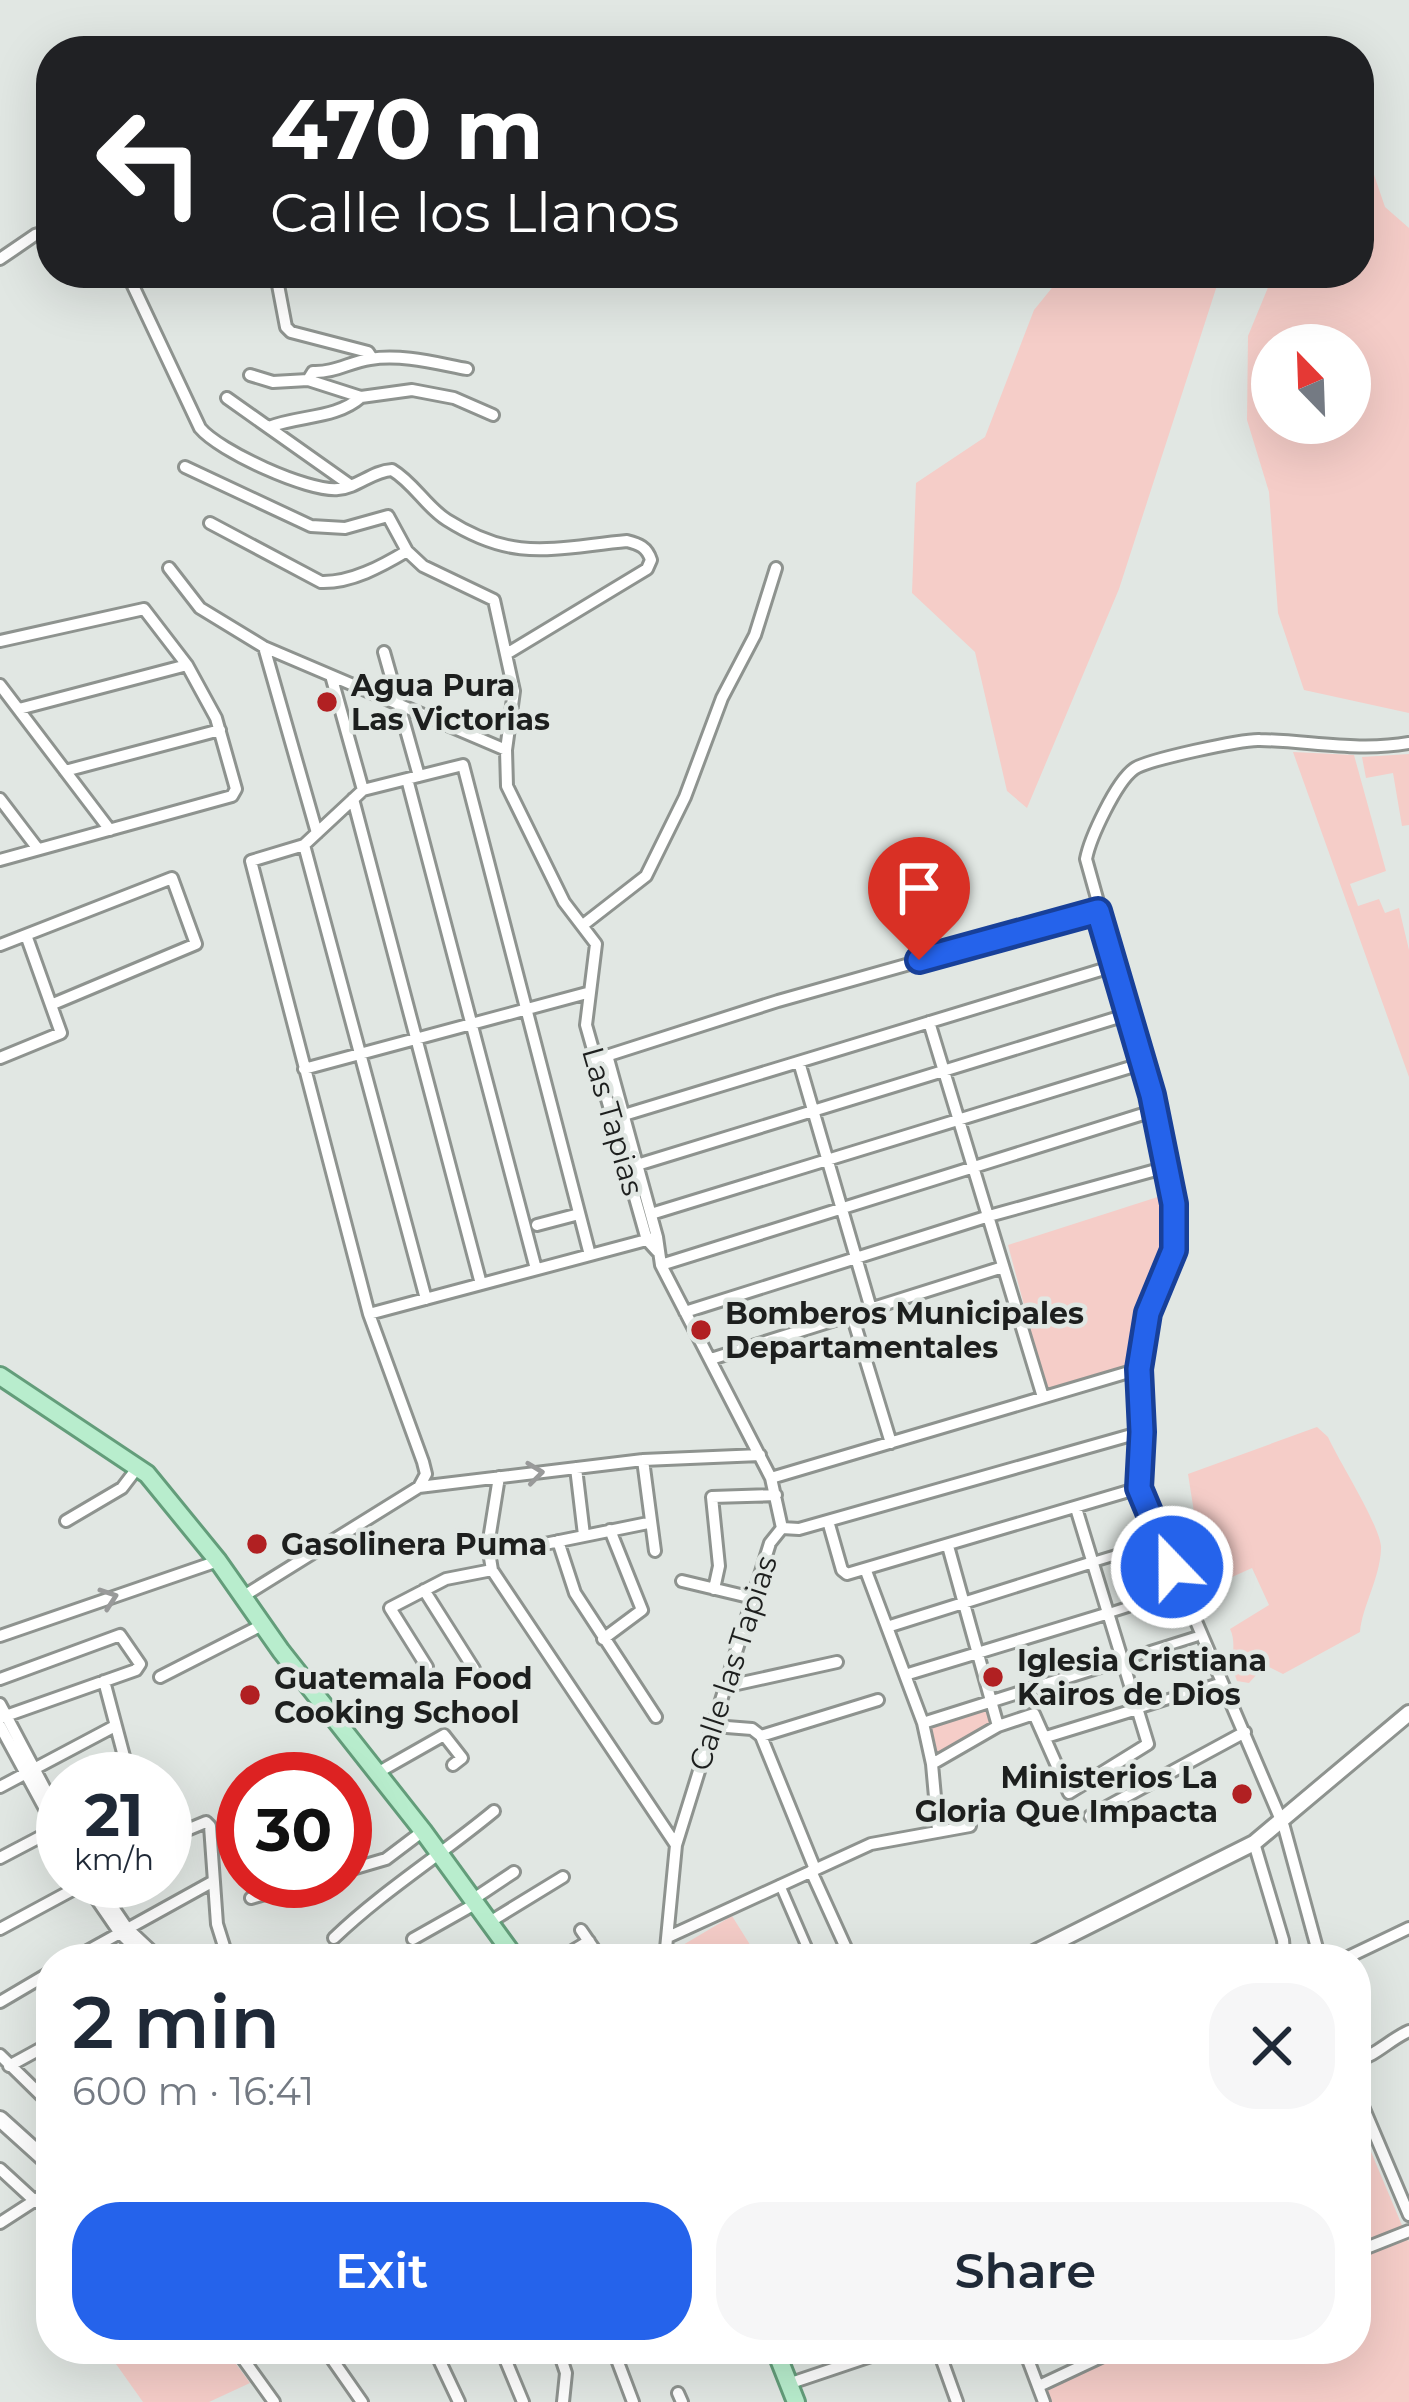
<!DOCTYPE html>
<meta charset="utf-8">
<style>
body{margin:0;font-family:Montserrat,sans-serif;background:#f6f6f7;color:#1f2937;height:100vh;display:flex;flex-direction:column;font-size:45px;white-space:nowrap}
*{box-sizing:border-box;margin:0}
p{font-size:39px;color:#747a83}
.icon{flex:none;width:66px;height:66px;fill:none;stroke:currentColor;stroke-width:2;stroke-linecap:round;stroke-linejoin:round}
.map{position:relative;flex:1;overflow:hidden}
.drawer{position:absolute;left:36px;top:1944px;width:1335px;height:420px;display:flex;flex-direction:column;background:#fff;border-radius:48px;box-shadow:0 12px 48px #0002}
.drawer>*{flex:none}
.top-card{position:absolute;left:36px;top:36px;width:1338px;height:252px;border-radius:48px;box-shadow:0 12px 48px #0002;background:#202124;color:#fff;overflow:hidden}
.needle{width:78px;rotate:337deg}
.buttons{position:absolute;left:1251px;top:324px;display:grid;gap:24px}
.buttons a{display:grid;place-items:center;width:120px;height:120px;border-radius:50%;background:#fff;box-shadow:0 12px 48px #0002;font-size:60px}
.speed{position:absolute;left:36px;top:1752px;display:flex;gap:24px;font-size:60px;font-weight:700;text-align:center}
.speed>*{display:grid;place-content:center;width:156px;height:156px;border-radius:50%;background:#fff;box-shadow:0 12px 48px #0002;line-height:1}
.speed small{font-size:30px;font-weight:400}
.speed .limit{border:18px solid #d22;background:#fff;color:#111}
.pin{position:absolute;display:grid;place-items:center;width:102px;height:102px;color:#fff;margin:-123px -51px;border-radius:50% 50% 50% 0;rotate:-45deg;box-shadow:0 0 12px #0007}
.pin .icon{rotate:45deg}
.me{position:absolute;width:132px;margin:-66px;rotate:338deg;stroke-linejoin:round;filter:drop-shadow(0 0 9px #0008)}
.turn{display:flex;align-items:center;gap:42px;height:252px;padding:0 36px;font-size:54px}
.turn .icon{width:156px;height:156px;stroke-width:2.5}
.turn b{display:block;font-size:84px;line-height:102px}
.round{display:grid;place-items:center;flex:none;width:126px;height:126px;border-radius:48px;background:#f6f6f7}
.summary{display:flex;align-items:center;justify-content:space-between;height:204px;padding:0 36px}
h1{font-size:72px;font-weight:600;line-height:90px}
.primary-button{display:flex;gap:24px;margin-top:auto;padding:24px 36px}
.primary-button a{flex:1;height:138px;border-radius:48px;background:#2563eb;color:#fff;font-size:48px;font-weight:600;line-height:138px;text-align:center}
.primary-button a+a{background:#f6f6f7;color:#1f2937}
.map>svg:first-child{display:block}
</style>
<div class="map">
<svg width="1409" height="2402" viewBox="0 0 1409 2402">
<rect width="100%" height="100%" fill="#e1e7e3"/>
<path fill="#f5cdc8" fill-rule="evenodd" d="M1359 90 1372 98 1369 160 1385 207 1409 228V713L1304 690 1278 613 1269 492 1247 420 1248 336 1274 273H1359ZM1350 345V423H1272V345Z
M1064 273H1221L1119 589 1027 808 1007 791 975 652 912 593 916 483 985 437 1034 310Z
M1293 752 1354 755 1386 871 1350 884 1358 906 1379 899 1385 913 1399 908 1409 950V1077Z
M1409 754V825L1402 826 1393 773 1366 778 1362 757Z
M1167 1194 1171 1245 1142 1310 1131 1365 1047 1391 1008 1245Z
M1317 1427 1328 1437C1338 1460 1383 1530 1381 1549 1380 1578 1362 1607 1360 1632L1283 1674 1265 1665 1249 1683 1237 1681C1228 1660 1238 1645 1230 1629L1269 1605 1252 1568 1210 1587 1198 1580 1177 1542 1194 1512 1188 1474Z
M988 1704 989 1723 935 1758 928 1724Z
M732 1916 759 1959H670L671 1952Z
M1369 2147 1409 2242V2402H1045L1042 2396 1056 2379 1131 2349H1356V2150Z
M124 2349H225L250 2383 209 2402H143L111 2357Z"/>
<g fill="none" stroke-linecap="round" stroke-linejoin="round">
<defs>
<path id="pedestrian" d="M1093 1562 1156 1543
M1109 1613 1175 1592
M1122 1660 1195 1637
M1137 1709 1216 1684
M780 1885 812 1959"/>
<path id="minor" d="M0 259 35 235 51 230
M127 273 200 428C219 451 308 492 338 489 357 488 372 471 392 470 414 483 426 507 447 520 515 563 552 548 627 541 639 544 647 547 651 560L647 569 508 653
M280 273 278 285 286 327 291 332 368 352 372 358
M250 375 273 382 308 380 361 397 412 390 454 398 493 415
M308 380 313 372C334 373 350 362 370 359 402 354 435 363 467 369
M227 398 350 485
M269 427C300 415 336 419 361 397
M185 467 311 526 345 528 388 516 407 551 423 566 494 600 514 691 506 750 507 786 564 902 596 944 586 1025 647 1240 657 1251
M210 523 321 582C351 583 382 566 407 551
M169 568 200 608 264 647 506 750
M0 641 144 609 187 665 216 718 236 789 232 796 0 860
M264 647 317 833
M384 652 419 776
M332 679 363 790
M0 685 110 830
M19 709 187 665
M65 771 220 730
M407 779 536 1269
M0 799 38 849
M353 799 481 1284
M304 845 426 1299
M583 925 646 876 685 797 722 698 755 635 776 568
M0 945 172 878 196 944 53 1004
M929 1022 1043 1397
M607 1055 657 1237 661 1265 771 1478 782 1528 770 1543 676 1845 665 1959
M603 1057 778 1001 1098 911
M0 1058 61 1033 26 935
M799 1062 871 1309
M304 1069 587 993
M624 1115 1114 966
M637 1165 1129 1014
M651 1214 1144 1063
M537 1225 579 1214
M661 1265 1156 1110
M685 1312 989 1216 1167 1167
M369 1314 654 1238
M852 1315 891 1443
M711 1359 1003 1267
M643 1460 655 1551
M576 1468 584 1535
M499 1477 488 1546 492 1570 676 1845
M771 1478 1139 1369
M419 1487 426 1474 423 1462 369 1314 251 861 304 845 363 790 463 765 590 1255
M66 1521 122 1488 138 1467
M828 1521 842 1570 847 1574 1139 1488
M782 1528 799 1529 1142 1432
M558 1541 575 1593 656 1717
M948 1546 998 1726
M520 1549 648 1523
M866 1571 923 1723 932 1764 938 1830
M682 1581 753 1598
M714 1589 719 1566 712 1497 776 1495
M424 1590 474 1669
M242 1597 419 1487 643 1460 760 1455
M887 1627 1093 1562
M0 1636 218 1561
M603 1639 642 1610 610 1530
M427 1667 390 1608 446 1579 492 1570
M905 1675 1109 1613
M160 1677 262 1625
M0 1679 120 1635 140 1664 136 1670 0 1718
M104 1681 130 1779
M728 1686 837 1662
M0 1704 63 1823
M923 1723 1122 1660
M0 1726 63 1842
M714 1726 752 1729 761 1736 815 1869
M761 1736 878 1700
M1046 1737 1137 1709
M932 1764 998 1726 1034 1714 1069 1793 1148 1744 1076 1508
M377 1773 444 1735 462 1758 453 1765
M0 1787 115 1726
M1090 1816 1245 1732
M165 1839 206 1822 210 1826 217 1924 228 1959
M1254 1843 1283 1940 1284 1952 1277 1959
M0 1858 61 1826
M345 1871 386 1859 423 1831
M811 1871 851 1959
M84 1881 119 1932 146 1959
M95 1881 127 1928 160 1959
M251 1898 311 1881
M472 1900 514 1872
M488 1923 563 1877
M0 1929 89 1881
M581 1930 601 1959
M668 1937 871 1844 970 1826
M334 1938C383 1891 441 1855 494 1811
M413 1939 475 1904
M73 1959 212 1882
M559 1959 589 1941
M1320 1959 1284 1827 1139 1488 1142 1432 1139 1369 1148 1313 1174 1250V1204L1152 1095 1086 859C1090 838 1116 782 1134 769 1146 760 1243 739 1260 740 1311 741 1358 752 1409 743
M1344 1959 1409 1928
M1356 1985 1363 2022
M0 2002 51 1972
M0 2055 51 2105
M1356 2061C1377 2055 1389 2040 1409 2031
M9 2066 51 2043
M1356 2090 1409 2215
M0 2169 36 2202
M0 2223 51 2190
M1356 2252 1409 2231
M236 2349 274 2402
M325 2349 362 2402
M400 2349 401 2351
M434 2349 459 2402
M501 2349 523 2402
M558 2349 566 2373 563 2402
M613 2349 633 2402
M938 2349 957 2402
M1024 2349 1044 2402
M788 2384 892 2349
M1039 2386 1118 2349
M678 2393 682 2402"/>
<path id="tertiary" d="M1022 1959 1254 1843 1409 1713
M0 2119 51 2165"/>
<path id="primary" d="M0 1376 147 1474 218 1561 281 1651 423 1831 516 1959
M775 2349 796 2402"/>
</defs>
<use href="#pedestrian" stroke="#8e938f" stroke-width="14"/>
<use href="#minor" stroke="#8e938f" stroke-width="16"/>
<use href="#tertiary" stroke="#8e938f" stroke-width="20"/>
<use href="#primary" stroke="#639d7a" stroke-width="22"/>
<use href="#pedestrian" stroke="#fff" stroke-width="8"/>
<use href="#minor" stroke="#fff" stroke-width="10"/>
<use href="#tertiary" stroke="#fff" stroke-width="14"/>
<use href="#primary" stroke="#b8edcd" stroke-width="16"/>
</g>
<defs><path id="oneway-chevron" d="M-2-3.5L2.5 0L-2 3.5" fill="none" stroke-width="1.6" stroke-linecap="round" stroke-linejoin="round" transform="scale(3)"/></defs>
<g stroke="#999a9a">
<use href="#oneway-chevron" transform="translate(535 1473) rotate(-7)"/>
<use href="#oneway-chevron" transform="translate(109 1598) rotate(-19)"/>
</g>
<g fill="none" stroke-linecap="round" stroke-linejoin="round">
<defs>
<path id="route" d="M919 960 1098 911 1152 1095 1174 1204V1250L1148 1313 1139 1369 1142 1432 1139 1488 1172 1567"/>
</defs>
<use href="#route" stroke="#184099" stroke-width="30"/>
<use href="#route" stroke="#2563eb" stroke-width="21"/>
</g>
<g fill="#b12022" stroke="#e1e7e3" stroke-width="4.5">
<circle cx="327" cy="702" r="12"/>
<circle cx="701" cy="1330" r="12"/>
<circle cx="257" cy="1544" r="12"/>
<circle cx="993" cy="1677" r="12"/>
<circle cx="250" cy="1695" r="12"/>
<circle cx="1242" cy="1794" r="12"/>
</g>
<g text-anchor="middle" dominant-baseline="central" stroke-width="9" stroke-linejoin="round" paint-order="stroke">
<g font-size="30" font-weight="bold" fill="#1d1f1e" stroke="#e1e7e3" text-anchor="start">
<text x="351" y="685">Agua Pura<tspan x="351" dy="34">Las Victorias</tspan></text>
<text x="725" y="1313">Bomberos Municipales<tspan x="725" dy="34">Departamentales</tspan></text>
<text x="281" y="1544">Gasolinera Puma</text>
<text x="1017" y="1660">Iglesia Cristiana<tspan x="1017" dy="34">Kairos de Dios</tspan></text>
<text x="274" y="1678">Guatemala Food<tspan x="274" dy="34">Cooking School</tspan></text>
<text x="1218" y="1777" text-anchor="end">Ministerios La<tspan x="1218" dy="34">Gloria Que Impacta</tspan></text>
</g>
<g font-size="30" fill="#1d1f1e" stroke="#e1e7e3">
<text transform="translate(613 1121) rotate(74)">Las Tapias</text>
<text transform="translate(733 1663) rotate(-72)">Calle las Tapias</text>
</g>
</g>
</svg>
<div class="buttons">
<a><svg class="needle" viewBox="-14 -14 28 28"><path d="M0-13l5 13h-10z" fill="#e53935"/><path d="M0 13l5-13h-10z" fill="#747a83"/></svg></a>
</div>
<div class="speed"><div>21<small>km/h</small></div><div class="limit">30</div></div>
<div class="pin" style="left:919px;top:960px;background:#d93025"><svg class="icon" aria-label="arrive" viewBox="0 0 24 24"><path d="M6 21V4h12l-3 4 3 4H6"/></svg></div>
<svg class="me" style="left:1172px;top:1567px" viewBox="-20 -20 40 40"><circle r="17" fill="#2563eb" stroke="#fff" stroke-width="3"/><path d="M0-11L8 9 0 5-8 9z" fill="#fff"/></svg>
<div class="top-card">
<div class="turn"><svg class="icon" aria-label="left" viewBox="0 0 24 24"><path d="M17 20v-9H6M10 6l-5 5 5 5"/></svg><div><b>470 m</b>Calle los Llanos</div></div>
</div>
<section class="drawer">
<div class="summary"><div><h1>2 min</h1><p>600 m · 16:41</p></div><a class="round"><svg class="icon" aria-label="close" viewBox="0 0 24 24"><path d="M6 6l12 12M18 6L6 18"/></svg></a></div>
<div class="primary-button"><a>Exit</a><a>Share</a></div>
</section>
</div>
